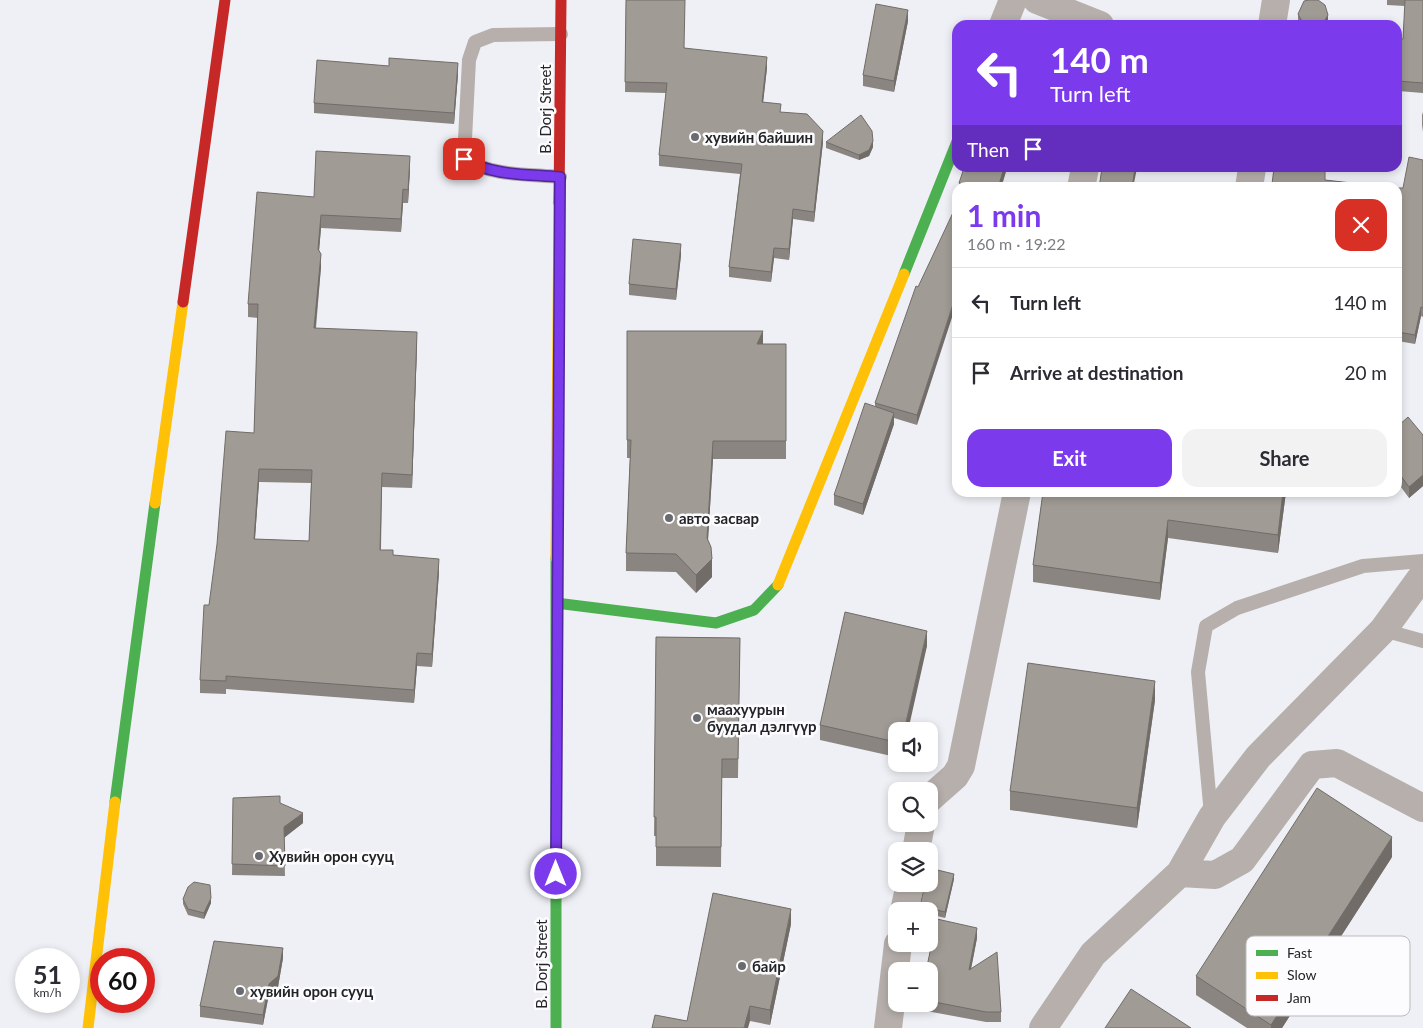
<!DOCTYPE html>
<meta charset="utf-8">
<style>
body{margin:0;font-family:Lato,sans-serif;background:#f2f2f3;color:#2b2b33;height:100vh;display:flex;flex-direction:column;font-size:19px;white-space:nowrap}
*{box-sizing:border-box;margin:0}
p{font-size:16px;color:#7c7c81}
.icon{flex:none;width:28px;height:28px;fill:none;stroke:currentColor;stroke-width:2;stroke-linecap:round;stroke-linejoin:round}
.map{position:relative;flex:1;overflow:hidden}
.sheet{position:absolute;left:952px;top:182px;width:450px;height:315px;display:flex;flex-direction:column;background:#fff;border-radius:15px;box-shadow:0 2px 8px #0003}
.sheet>*{flex:none}
.banner{position:absolute;left:952px;top:20px;width:450px;height:152px;border-radius:15px;box-shadow:0 2px 8px #0003;background:#7c3aed;color:#fff;overflow:hidden}
.tools{position:absolute;left:888px;top:722px;display:grid;gap:10px}
.tools a{display:grid;place-items:center;width:50px;height:50px;border-radius:10px;background:#fff;box-shadow:0 2px 8px #0003;font-size:25px}
.speed{position:absolute;left:15px;top:948px;display:flex;gap:10px;font-size:25px;font-weight:700;text-align:center}
.speed>*{display:grid;place-content:center;width:65px;height:65px;border-radius:50%;background:#fff;box-shadow:0 2px 8px #0003;line-height:1}
.speed small{font-size:12px;font-weight:400}
.speed .limit{border:8px solid #d22;background:#fff;color:#111}
.pin{position:absolute;display:grid;place-items:center;width:42px;height:42px;color:#fff;margin:-21px;border-radius:10px;box-shadow:0 2px 8px #0006}
.me{position:absolute;width:55px;margin:-28px;rotate:0deg;stroke-linejoin:round;filter:drop-shadow(0 0 4px #0008)}
.turn{display:flex;align-items:center;gap:18px;height:105px;padding:0 15px;font-size:22px}
.turn .icon{width:65px;height:65px;stroke-width:2.5}
.turn b{display:block;font-size:35px;line-height:42px}
.then{display:flex;align-items:center;height:48px;padding:0 15px;background:#0003;gap:10px;font-size:19px}
.round{display:grid;place-items:center;flex:none;width:52px;height:52px;border-radius:15px;background:#f2f2f3}
.headline{display:flex;align-items:center;justify-content:space-between;height:85px;padding:0 15px}
h1{font-size:30px;font-weight:700;line-height:38px;color:#7c3aed}
.button{display:flex;gap:10px;margin-top:auto;padding:10px 15px}
.button a{flex:1;height:58px;border-radius:15px;background:#7c3aed;color:#fff;font-size:20px;font-weight:700;line-height:58px;text-align:center}
.button a+a{background:#f2f2f3;color:#2b2b33}
ul{padding:0;list-style:none}
li{display:flex;align-items:center;gap:15px;height:70px;padding:0 15px;border-top:1px solid #e1e1e2}
li div{flex:1}
li b{display:block;font-size:19px}
li em{font-style:normal}
.map>svg:first-child{display:block}
</style>
<div class="map">
<svg width="1423" height="1028" viewBox="0 0 1423 1028">
<rect width="100%" height="100%" fill="#eff0f5"/>
<g fill="none" stroke-linecap="round" stroke-linejoin="round">
<path stroke="#b6afac" stroke-width="14" d="M560 177C527 174 492 176 464 159L469 60 475 42 493 35 561 34
M1383 630 1423 641
M1211 815 1198 672 1206 626 1237 608 1363 566 1423 561"/>
<path stroke="#b6afac" stroke-width="28" d="M1037 0 1100 25
M1003 25 1013 0
M1272 25 1276 0
M1081 188 1085 168
M1249 188 1252 168
M929 799 955 776 961 766 1017 492
M916 851 921 824
M1180 873 1215 875 1242 860 1312 765 1337 763 1423 808
M904 911 910 884
M888 1028 898 944
M1043 1028 1093 954 1180 873 1212 817 1258 757 1383 630 1423 575"/>
<path stroke="#4caf50" stroke-width="11" d="M904 274 958 139
M556 603 716 623 754 610 778 585
M115 802 155 503
M556 1028V558"/>
<path stroke="#ffc107" stroke-width="11" d="M155 503 183 302
M556 558 559 203
M778 585 904 274
M88 1028 115 802"/>
<path stroke="#c62828" stroke-width="11" d="M559 203 561 0
M183 302 225 0"/>
</g>
<path fill="#8a8580" fill-rule="evenodd" d="M626 0 685 48 767 68 763 102 781 112 823 142 814 222 793 219 789 260 774 258 771 282 729 277V267L740 174 659 166V155L666 93 625 92Z
M1387 0H1423V93L1398 91V62L1403 39 1405 6 1387 5Z
M1298 14 1328 20 1325 25H1301L1298 20Z
M908 21 894 92 863 86V75Z
M458 74 454 124 314 113V103Z
M1423 112V132L1422 125V115Z
M826 142 873 147 869 156 859 160 826 148Z
M1423 160V317L1421 316 1415 344 1398 341V188H1403Z
M1007 168 1001 188H959V183Z
M1274 168 1325 180 1396 188H1272Z
M410 169 408 203H403L401 232 321 228 319 251 321 267 316 328 417 345 412 488 382 487 381 550 439 572 432 667 417 666 414 703 226 689V694L200 693V680L209 605 254 433 258 318 248 317V304L314 197ZM259 482 311 483 309 541 255 539Z
M681 255 676 300 629 295V284Z
M918 287 917 425 894 418V424L863 515 834 505V495L875 407V403Z
M627 331 763 344H786V459H713L708 540 712 577 696 593 676 572 626 571V553L630 458H627Z
M1398 426 1423 435V486L1409 498 1398 483Z
M1043 492H1286L1278 553 1168 538 1160 600 1033 582V565Z
M656 637 740 638 738 778H722L721 867 656 866V836H654Z
M927 646 896 731V757L820 740V725Z
M1155 700 1137 828 1010 810V791Z
M233 798 280 803 303 823 284 837 285 876 232 875Z
M1392 857 1282 1028H1247L1196 995V976Z
M954 879 945 918 929 914V911H920V906Z
M183 899 211 903 204 919 188 915 183 904Z
M791 924 770 1025 750 1021H687Z
M977 938 971 968 1001 1012V1022H986L921 1010V1004H929V971Z
M283 958 278 987 269 994 263 1025 200 1017V1006Z"/>
<path fill="#716c68" d="M908 10V21L894 92V81Z
M1328 15V20L1325 25H1322Z
M767 57V68L762 112V102Z
M458 63V74L454 124V113Z
M823 131V142L814 222V212Z
M873 141V147L869 156 859 160V155Z
M410 156V169L408 203V190Z
M1004 168H1007L1001 188H998Z
M1135 168H1137L1133 188H1132Z
M403 189V203L401 232V219Z
M793 209V219L789 260V249Z
M321 215V228L318 262V249Z
M681 244V255L676 300V289Z
M774 248V258L771 282V272Z
M321 254V267L314 342V328Z
M958 289V299L917 425V415Z
M1421 307V316L1415 344V335Z
M763 331V349L757 344Z
M417 332V345L412 488V475Z
M894 413V424L863 515V504Z
M713 441V459L707 556V538Z
M259 469V482L254 552V539Z
M1423 475V486L1409 498V487Z
M1283 492H1286L1278 553V535Z
M1168 520V538L1160 600V583Z
M439 559V572L432 667V654Z
M712 559V577L696 593V575Z
M927 631V646L908 731H904Z
M417 653V666L414 703V690Z
M1155 681V700L1137 828V808Z
M303 813V823L284 838V827Z
M1392 837V857L1282 1028H1271V1025Z
M954 874V879L945 918V912Z
M211 898V903L204 919V913Z
M791 909V924L770 1025V1010Z
M977 928V938L969 980V970Z
M283 948V958L278 987 269 994 263 1025V1015L269 984Z
M750 1006V1021L748 1028H744Z"/>
<path fill="#a19b95" stroke="#716c68" fill-rule="evenodd" d="M626 0H685L684 48 767 57 762 102 781 104 780 112 807 114 823 131 814 212 793 209 789 249 774 248 771 272 729 267 742 164 659 155 667 83 625 82Z
M1309 0H1318L1325 5 1328 15 1322 25H1304L1298 14 1304 1Z
M1405 0H1423V83L1398 81V62L1399 39H1403Z
M876 4 908 10 894 81 863 75Z
M389 58 458 63 454 113 314 103 317 60 389 66Z
M861 115 872 131 873 141 869 150 859 155 826 142Z
M316 151 410 156 408 190 403 189 401 219 321 215 318 249 321 254 314 328 417 332 412 475 382 473 380 550H393V555L439 559 432 654 417 653 414 690 226 676V681L200 680 204 605H209L217 544 226 431 254 433 258 304H248L257 192 314 197ZM259 469 312 470 309 541 254 539Z
M1409 157 1423 160V308L1421 307 1415 335 1398 332V188H1403Z
M964 168H1004L998 188H964L966 185 959 183Z
M1102 168H1135L1132 188H1099Z
M1274 168H1325V180L1396 188H1321L1272 184Z
M958 202V289L917 415 875 403 916 286 918 287Z
M633 239 681 244 676 289 629 284Z
M627 331H763L757 344H786V441H713L707 538 711 547 712 559 696 575 676 554 626 553 631 440H627Z
M865 403 894 413 863 504 834 495Z
M1408 417 1423 435V475L1409 487 1398 472V426Z
M1043 492H1283L1278 535 1168 520 1160 583 1033 565Z
M845 612 927 631 904 731H896V742L820 725Z
M656 637 740 638 738 759H722L721 847H656V817H654Z
M1028 663 1155 681 1137 808 1010 791Z
M1317 788 1392 837 1271 1025 1196 976Z
M280 796V803L303 813 284 827 285 866 232 864 233 798Z
M929 868 954 874 945 912 920 906 925 884H929Z
M194 882 210 885 211 898 204 913 188 909 183 899 188 887Z
M713 893 791 909 770 1010 750 1006 744 1028H652L655 1015 687 1021Z
M937 919 977 928 969 970 997 952 1001 1012H986L929 1001V971H926Z
M214 941 283 948 278 976 269 984 263 1015 200 1006Z
M1131 989 1191 1028H1105Z"/>
<g fill="none" stroke-linecap="round" stroke-linejoin="round">
<defs>
<path id="route" d="M464 159C492 176 527 174 560 177L556 874"/>
</defs>
<use href="#route" stroke="#51269a" stroke-width="12"/>
<use href="#route" stroke="#7c3aed" stroke-width="9"/>
</g>
<g fill="#6a6b6f" stroke="#fcfcfe" stroke-width="2">
<circle cx="695" cy="137" r="5"/>
<circle cx="669" cy="518" r="5"/>
<circle cx="697" cy="718" r="5"/>
<circle cx="259" cy="856" r="5"/>
<circle cx="742" cy="966" r="5"/>
<circle cx="240" cy="991" r="5"/>
</g>
<g text-anchor="middle" dominant-baseline="central" stroke-width="5" stroke-linejoin="round" paint-order="stroke">
<g font-size="15" fill="#232427" stroke="#fcfcfe">
<text transform="translate(545 109) rotate(-90)">B. Dorj Street</text>
<text transform="translate(541 964) rotate(-90)">B. Dorj Street</text>
</g>
<g font-size="15" font-weight="bold" fill="#232427" stroke="#fcfcfe" text-anchor="start">
<text x="705" y="137">хувийн байшин</text>
<text x="679" y="518">авто засвар</text>
<text x="707" y="709">маахуурын<tspan x="707" dy="17">буудал дэлгүүр</tspan></text>
<text x="269" y="856">Хувийн орон сууц</text>
<text x="752" y="966">байр</text>
<text x="250" y="991">хувийн орон сууц</text>
</g>
</g>
<rect x="1246" y="936" width="164" height="80" rx="8" fill="#fcfcfe" stroke="#bbbbbe" stroke-width="1"/>
<rect x="1256" y="950" width="22" height="6" fill="#4caf50"/>
<rect x="1256" y="972" width="22" height="7" fill="#ffc107"/>
<rect x="1256" y="995" width="22" height="6" fill="#c62828"/>
<g font-size="14" fill="#232427">
<text x="1287" y="958">Fast</text>
<text x="1287" y="980">Slow</text>
<text x="1287" y="1003">Jam</text>
</g>
</svg>
<div class="tools">
<a><svg class="icon" aria-label="sound" viewBox="0 0 24 24"><path d="M4 9h4l5-4v14l-5-4H4zM17 9q2 3 0 6"/></svg></a>
<a><svg class="icon" aria-label="search" viewBox="0 0 24 24"><circle cx="10" cy="10" r="6"/><path d="M15 15l6 6"/></svg></a>
<a><svg class="icon" aria-label="layers" viewBox="0 0 24 24"><path d="M12 4l9 5-9 5-9-5zM3 14l9 5 9-5"/></svg></a>
<a>+</a>
<a>−</a>
</div>
<div class="speed"><div>51<small>km/h</small></div><div class="limit">60</div></div>
<div class="pin" style="left:464px;top:159px;background:#d93025"><svg class="icon" aria-label="arrive" viewBox="0 0 24 24"><path d="M6 21V4h12l-3 4 3 4H6"/></svg></div>
<svg class="me" style="left:556px;top:874px" viewBox="-20 -20 40 40"><circle r="17" fill="#7c3aed" stroke="#fff" stroke-width="3"/><path d="M0-11L8 9 0 5-8 9z" fill="#fff"/></svg>
<div class="banner">
<div class="turn"><svg class="icon" aria-label="left" viewBox="0 0 24 24"><path d="M17 20v-9H6M10 6l-5 5 5 5"/></svg><div><b>140 m</b>Turn left</div></div>
<div class="then">Then<svg class="icon" aria-label="arrive" viewBox="0 0 24 24"><path d="M6 21V4h12l-3 4 3 4H6"/></svg></div>
</div>
<section class="sheet">
<div class="headline"><div><h1>1 min</h1><p>160 m · 19:22</p></div><a class="round" style="background:#d93025;color:#fff"><svg class="icon" aria-label="close" viewBox="0 0 24 24"><path d="M6 6l12 12M18 6L6 18"/></svg></a></div>
<ul>
<li><svg class="icon" aria-label="left" viewBox="0 0 24 24"><path d="M17 20v-9H6M10 6l-5 5 5 5"/></svg><div><b>Turn left</b></div><em>140 m</em></li>
<li><svg class="icon" aria-label="arrive" viewBox="0 0 24 24"><path d="M6 21V4h12l-3 4 3 4H6"/></svg><div><b>Arrive at destination</b></div><em>20 m</em></li>
</ul>
<div class="button"><a>Exit</a><a>Share</a></div>
</section>
</div>
